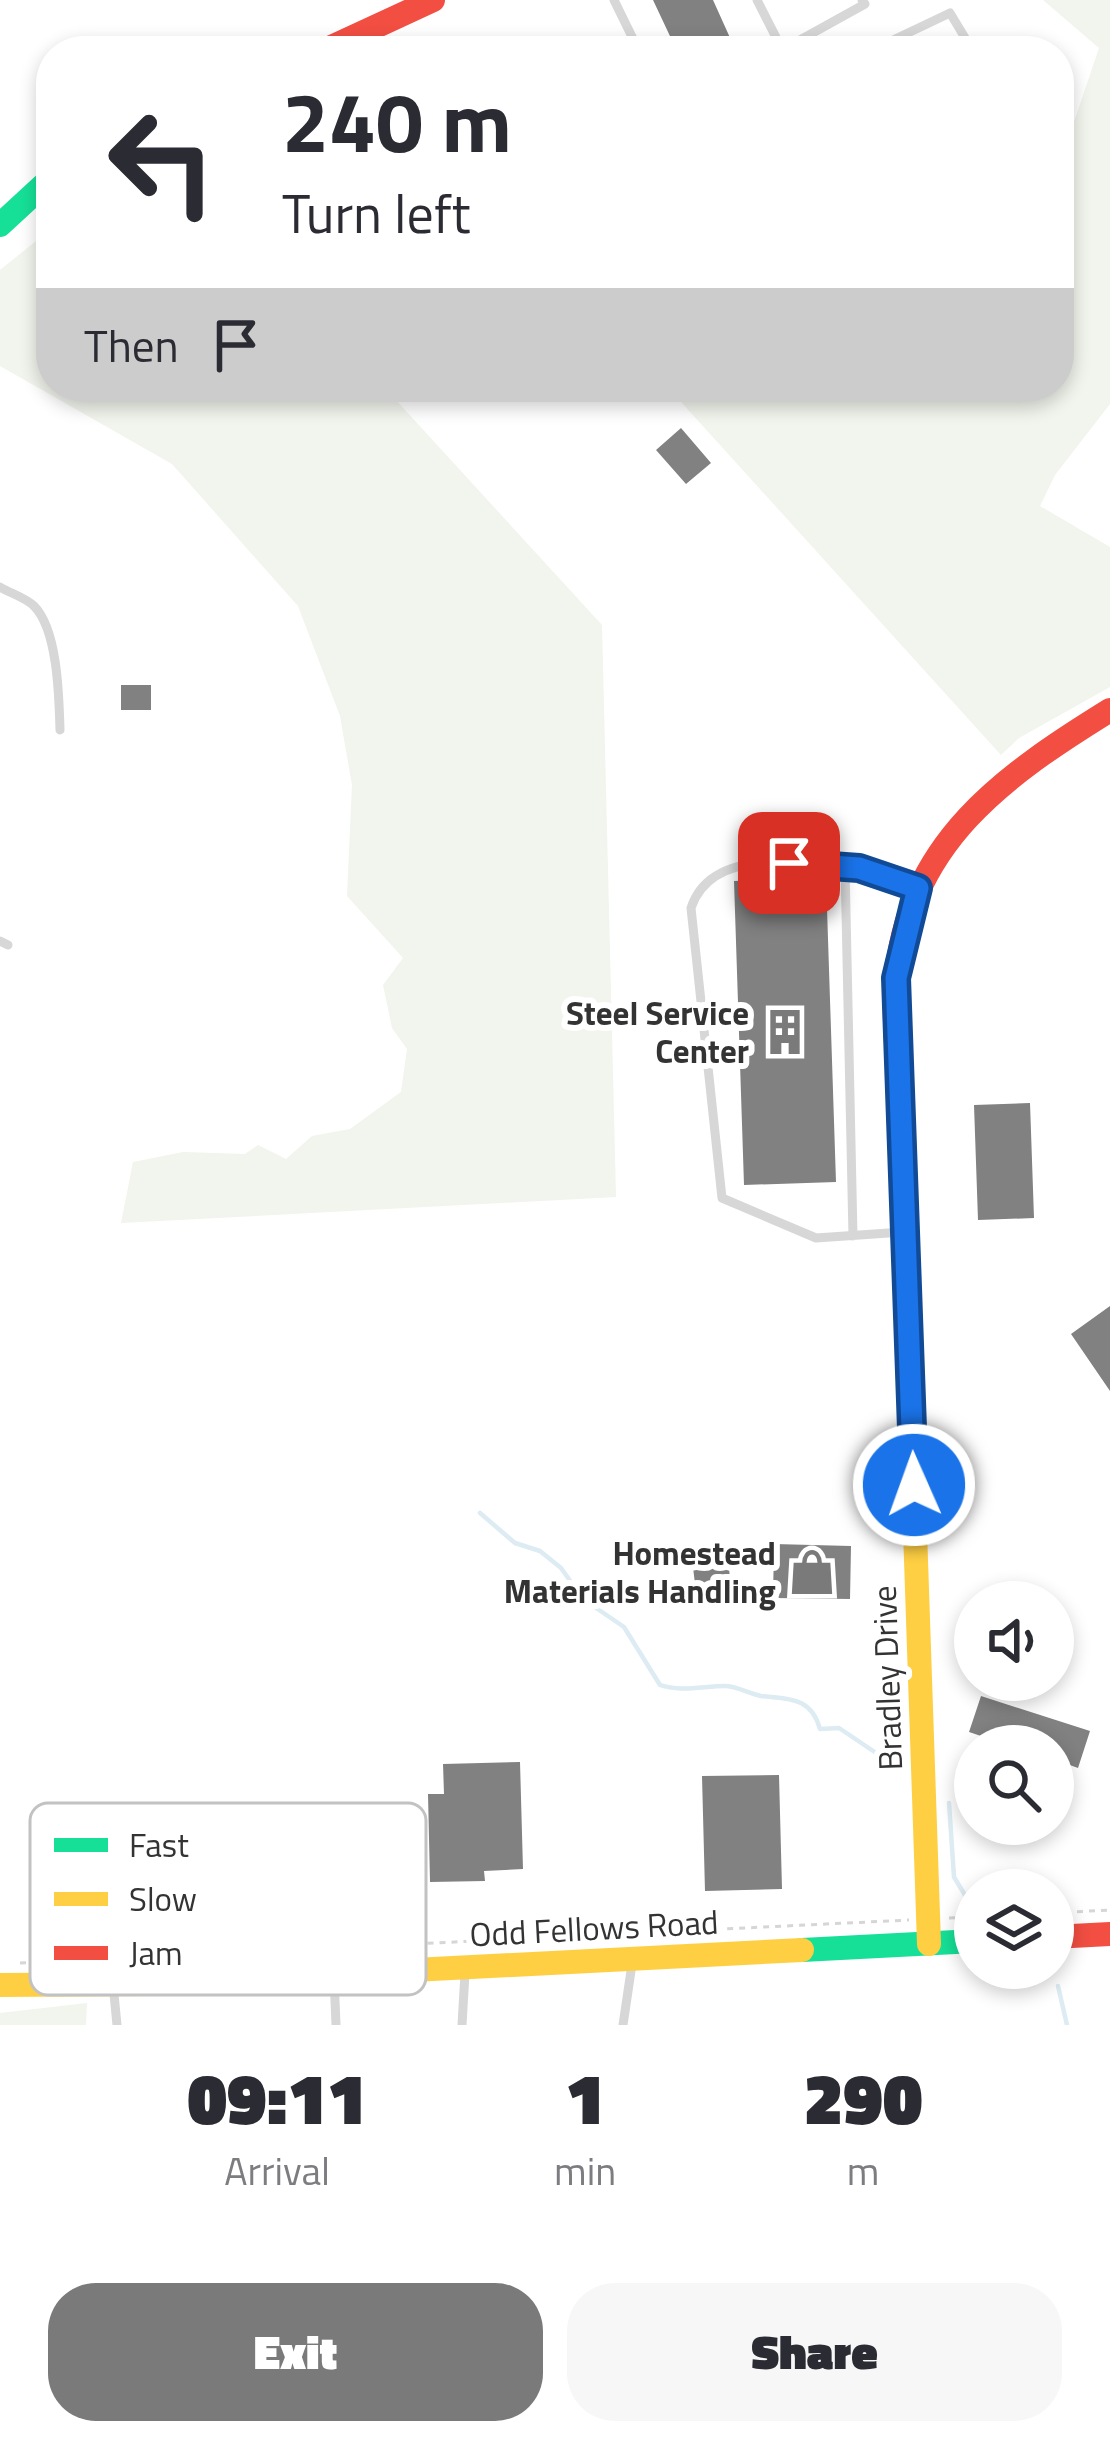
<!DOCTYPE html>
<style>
body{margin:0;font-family:"Titillium Web",sans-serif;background:#f7f7f7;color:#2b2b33;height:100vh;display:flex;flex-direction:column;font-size:45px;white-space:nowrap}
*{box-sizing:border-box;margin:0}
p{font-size:39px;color:#7c7c81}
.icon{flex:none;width:66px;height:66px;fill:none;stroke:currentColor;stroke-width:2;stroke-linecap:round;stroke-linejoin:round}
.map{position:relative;height:2025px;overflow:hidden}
.details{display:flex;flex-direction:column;background:#fff;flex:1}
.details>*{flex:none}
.banner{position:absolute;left:36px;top:36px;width:1038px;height:366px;border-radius:48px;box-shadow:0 6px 18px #0003;background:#fff;color:#2b2b33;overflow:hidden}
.controls{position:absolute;left:954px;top:1581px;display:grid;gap:24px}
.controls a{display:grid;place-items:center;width:120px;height:120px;border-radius:50%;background:#fff;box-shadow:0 6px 18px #0003;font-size:60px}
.pin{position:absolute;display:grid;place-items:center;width:102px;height:102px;color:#fff;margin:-51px;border-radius:24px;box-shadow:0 6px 18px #0006}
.me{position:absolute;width:132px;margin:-66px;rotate:358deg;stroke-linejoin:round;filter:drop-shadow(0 0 9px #0008)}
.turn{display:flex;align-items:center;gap:42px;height:252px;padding:0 48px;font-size:54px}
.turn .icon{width:156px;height:156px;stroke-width:2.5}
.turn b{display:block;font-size:84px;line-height:102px}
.then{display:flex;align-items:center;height:114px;padding:0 48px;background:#0003;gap:24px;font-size:45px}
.eta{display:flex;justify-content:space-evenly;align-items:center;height:204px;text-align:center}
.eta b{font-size:72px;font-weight:800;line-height:84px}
.button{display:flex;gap:24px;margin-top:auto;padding:24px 48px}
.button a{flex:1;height:138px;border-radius:48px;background:#7a7a7a;color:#fff;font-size:48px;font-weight:800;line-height:138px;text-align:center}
.button a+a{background:#f7f7f7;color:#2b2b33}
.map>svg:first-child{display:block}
</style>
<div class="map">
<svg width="1110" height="2025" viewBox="0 0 1110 2025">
<rect width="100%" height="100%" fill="#fff"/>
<path fill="#f1f5ed" d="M1043 0H1110V404L1055 475 1040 506 1110 547V687L1019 738 1001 755 682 403 689 387H1059V148L1072 128 1099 48Z
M51 229V387H384L602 625 616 1197 121 1223 133 1162 183 1152 245 1154 258 1145 286 1159 312 1136 350 1129 401 1092 407 1049 392 1028 383 985 403 958 347 896 352 785 340 716 298 606 172 464 0 366V270Z
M87 2003 86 2025H0V2013Z"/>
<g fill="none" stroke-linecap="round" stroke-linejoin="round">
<path stroke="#ddebf3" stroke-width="4.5" d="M480 1513 515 1543 540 1551 561 1568 583 1599 624 1627 660 1685C680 1692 704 1686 725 1686 737 1686 749 1694 761 1696 787 1699 811 1696 820 1729L839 1728 891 1763
M949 1803 954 1877 968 1900 975 1902
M1058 1986 1067 2025"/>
</g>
<path fill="#818181" d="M653 0H713L736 51H677Z
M681 428 711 463 686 484 656 450Z
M121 685H151V710H121Z
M826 878 836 1182 744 1185 734 881Z
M1030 1103 1034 1218 978 1220 974 1105Z
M1110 1306V1391L1071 1334Z
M774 1544 851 1546 850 1599 773 1598Z
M728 1554 730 1580 695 1584 692 1559Z
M981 1696 1090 1731 1078 1768 1053 1759V1746H1011L969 1732Z
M520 1762 523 1869 484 1871 485 1881 430 1882 428 1794H444L443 1764Z
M779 1775 782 1889 705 1891 702 1776Z"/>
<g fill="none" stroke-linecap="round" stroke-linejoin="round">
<path stroke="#d6d6d6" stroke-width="3" stroke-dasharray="6 6" stroke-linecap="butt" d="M1053 1913 1110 1910
M949 1918 975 1917
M20 1963 909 1920"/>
<path stroke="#d7d7d7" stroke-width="9" d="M614 0 639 51
M757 0 783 51
M782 50 865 4 862 0
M870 51 950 13 973 51
M0 587C10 593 26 598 34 606 58 630 59 698 60 730
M845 866 853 1236
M0 941 8 945
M903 1232 816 1238 722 1198 691 908C716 830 863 870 918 888
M334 1976 336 2025
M113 1984 117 2025
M462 2025 465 1973
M623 2025 632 1964"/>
<path stroke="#16e098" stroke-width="24" d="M0 225 51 178
M802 1950 975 1941"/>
<path stroke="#ffcf43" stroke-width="24" d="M901 1117 929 1944
M0 1985 144 1984 802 1950"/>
<path stroke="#f24e42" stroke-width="24" d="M323 51 433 0
M901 1117C899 1072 892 1024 896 979 907 843 1005 775 1110 710
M1053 1937 1110 1934"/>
</g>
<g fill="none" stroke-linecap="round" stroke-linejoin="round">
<defs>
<path id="route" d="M789 863 859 868 918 888 896 978 914 1485"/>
</defs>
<use href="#route" stroke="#114b97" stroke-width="30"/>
<use href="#route" stroke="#1a73e8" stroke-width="21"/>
</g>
<defs>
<symbol id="building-bare" viewBox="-9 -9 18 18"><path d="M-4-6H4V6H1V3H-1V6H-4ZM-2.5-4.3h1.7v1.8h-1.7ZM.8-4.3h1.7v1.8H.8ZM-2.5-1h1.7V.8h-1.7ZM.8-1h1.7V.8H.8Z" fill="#7a7a7a" stroke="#fff" stroke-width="2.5" paint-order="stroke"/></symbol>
<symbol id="shop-bare" viewBox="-9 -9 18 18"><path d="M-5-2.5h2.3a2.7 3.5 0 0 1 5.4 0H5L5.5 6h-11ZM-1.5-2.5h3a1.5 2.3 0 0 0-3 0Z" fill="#7a7a7a" stroke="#fff" stroke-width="2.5" paint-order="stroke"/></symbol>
</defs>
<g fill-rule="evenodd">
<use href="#building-bare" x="752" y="999" width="66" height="66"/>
<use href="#shop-bare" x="779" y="1539" width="66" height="66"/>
</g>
<g text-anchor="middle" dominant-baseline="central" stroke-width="12" stroke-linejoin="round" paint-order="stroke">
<g font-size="33" font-weight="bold" fill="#333" stroke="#fff" text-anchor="end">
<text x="749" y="1013">Steel Service<tspan x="749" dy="38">Center</tspan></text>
<text x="776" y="1553">Homestead<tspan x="776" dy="38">Materials Handling</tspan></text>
</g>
<g font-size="33" fill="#333" stroke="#fff">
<text transform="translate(887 1678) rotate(-92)">Bradley Drive</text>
<text transform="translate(594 1928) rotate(-3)">Odd Fellows Road</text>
</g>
</g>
<rect x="30" y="1803" width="396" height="192" rx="18" fill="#fff" stroke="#c2c2c2" stroke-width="3"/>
<rect x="54" y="1838" width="54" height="14" fill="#16e098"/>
<rect x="54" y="1892" width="54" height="14" fill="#ffcf43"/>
<rect x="54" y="1946" width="54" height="14" fill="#f24e42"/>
<g font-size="33" fill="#333">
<text x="129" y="1857">Fast</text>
<text x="129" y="1911">Slow</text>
<text x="129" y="1965">Jam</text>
</g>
</svg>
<div class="controls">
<a><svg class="icon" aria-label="sound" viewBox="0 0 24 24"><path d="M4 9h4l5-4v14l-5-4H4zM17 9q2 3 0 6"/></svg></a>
<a><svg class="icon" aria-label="search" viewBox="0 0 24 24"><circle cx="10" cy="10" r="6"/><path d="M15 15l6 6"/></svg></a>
<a><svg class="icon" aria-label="layers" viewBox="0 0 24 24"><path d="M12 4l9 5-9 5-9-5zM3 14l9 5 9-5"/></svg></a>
</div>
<div class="pin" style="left:789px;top:863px;background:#d93025"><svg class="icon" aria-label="arrive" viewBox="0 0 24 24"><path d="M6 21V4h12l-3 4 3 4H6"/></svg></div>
<svg class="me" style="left:914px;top:1485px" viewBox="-20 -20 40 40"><circle r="17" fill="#1a73e8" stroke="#fff" stroke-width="3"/><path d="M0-11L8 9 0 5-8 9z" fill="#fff"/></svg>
<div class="banner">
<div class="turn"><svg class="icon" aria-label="left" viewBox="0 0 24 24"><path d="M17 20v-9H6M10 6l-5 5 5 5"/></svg><div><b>240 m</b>Turn left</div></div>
<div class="then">Then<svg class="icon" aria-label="arrive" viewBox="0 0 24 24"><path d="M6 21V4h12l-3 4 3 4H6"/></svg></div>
</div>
</div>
<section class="details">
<div class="eta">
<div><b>09:11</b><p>Arrival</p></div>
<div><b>1</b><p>min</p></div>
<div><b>290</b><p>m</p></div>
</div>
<div class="button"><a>Exit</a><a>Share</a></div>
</section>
